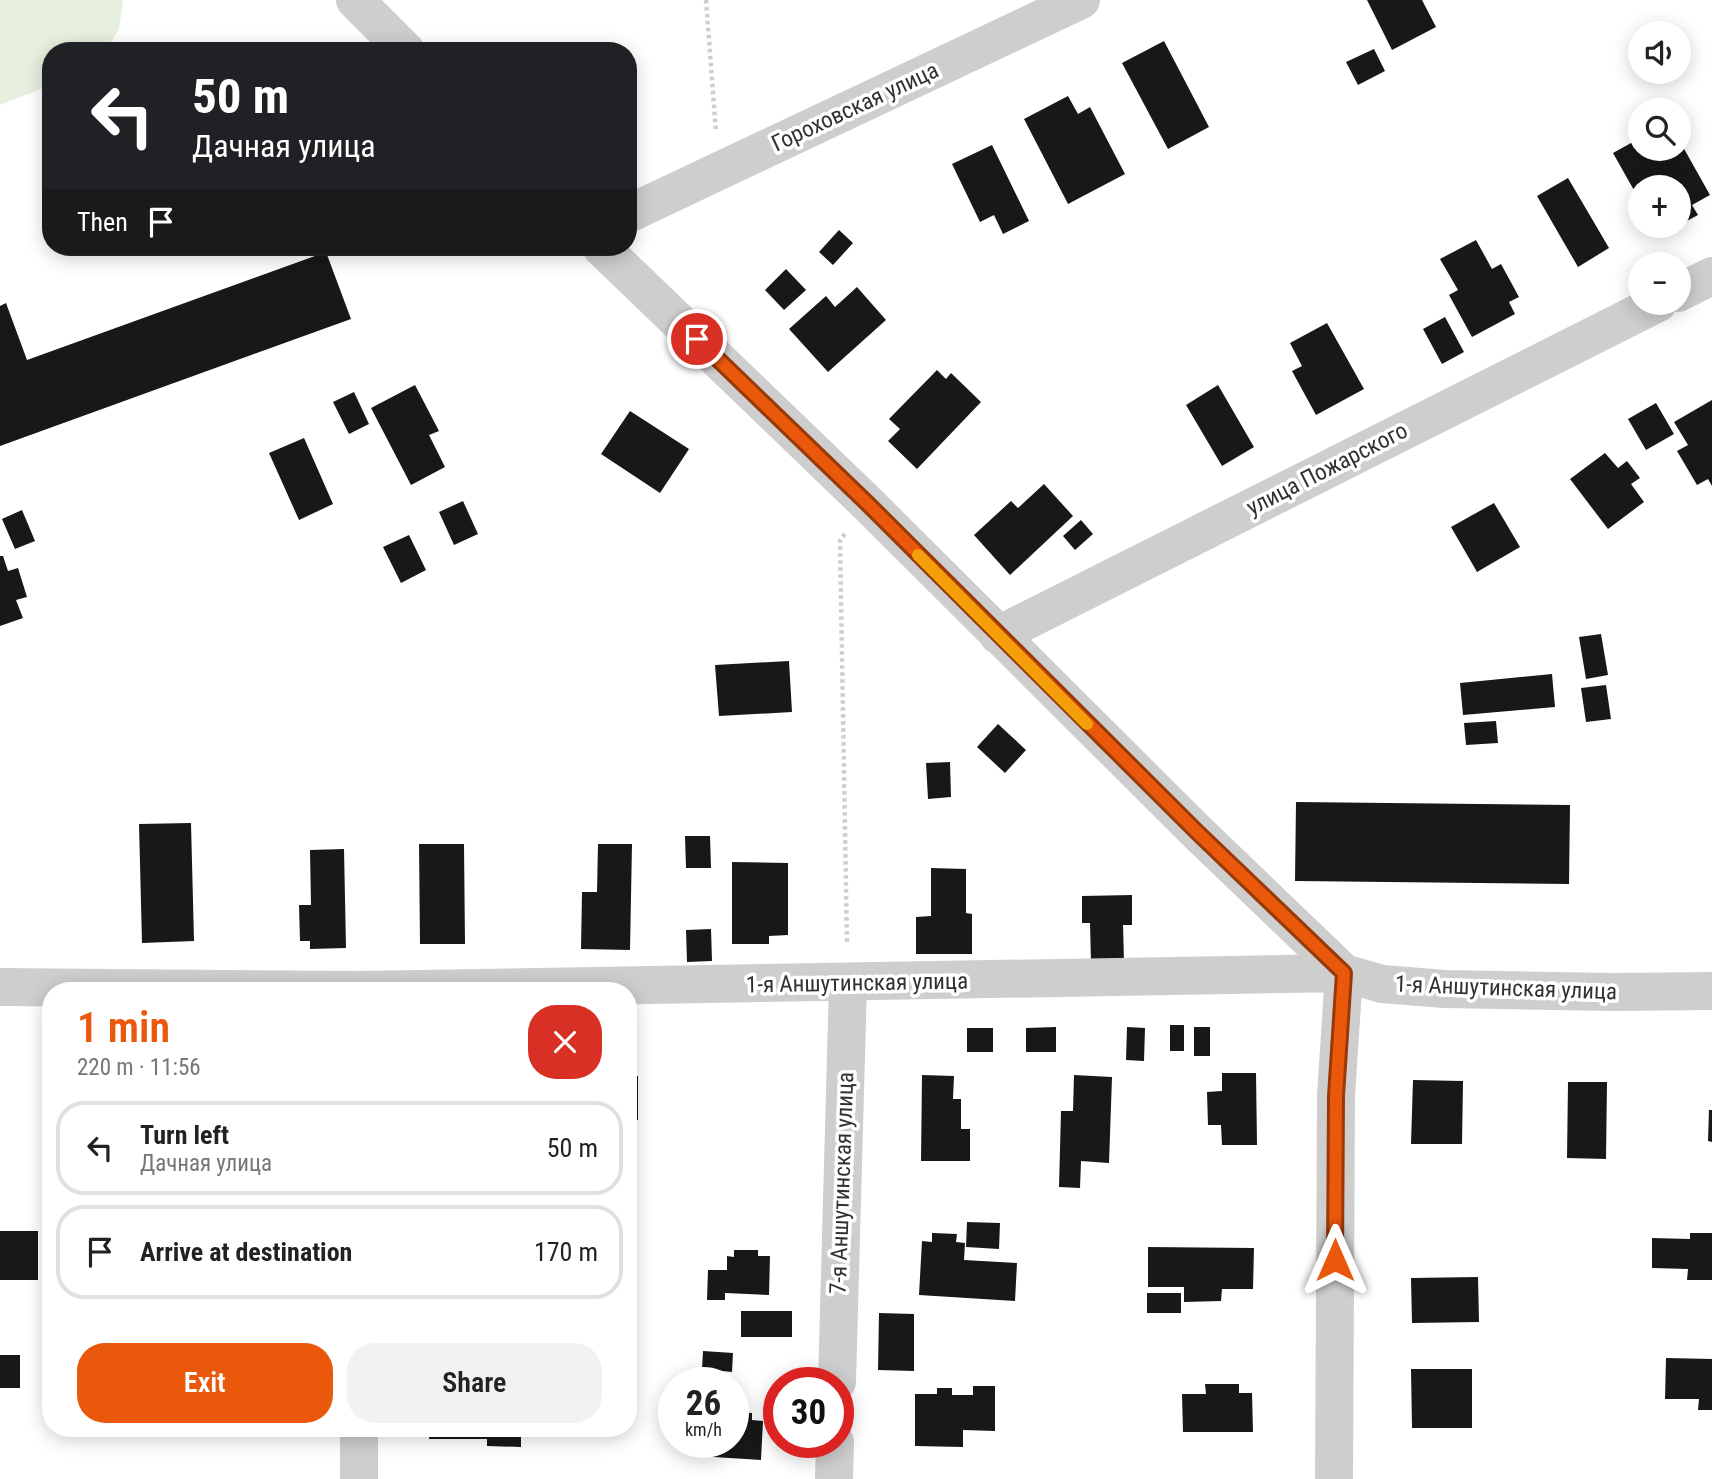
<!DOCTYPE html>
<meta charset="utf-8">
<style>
body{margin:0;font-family:"Roboto Condensed",sans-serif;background:#f2f2f2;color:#222;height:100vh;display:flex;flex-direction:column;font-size:26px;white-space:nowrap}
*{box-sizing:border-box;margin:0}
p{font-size:23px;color:#767676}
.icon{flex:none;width:38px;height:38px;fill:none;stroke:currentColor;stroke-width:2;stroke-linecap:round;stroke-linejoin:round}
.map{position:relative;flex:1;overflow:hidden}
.sheet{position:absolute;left:42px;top:982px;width:595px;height:455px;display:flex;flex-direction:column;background:#fff;border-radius:28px;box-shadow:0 4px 18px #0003}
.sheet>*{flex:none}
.guide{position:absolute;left:42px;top:42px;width:595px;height:214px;border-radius:28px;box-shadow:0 4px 18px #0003;background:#202124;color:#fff;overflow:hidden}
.controls{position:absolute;left:1628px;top:21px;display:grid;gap:14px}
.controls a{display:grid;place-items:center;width:63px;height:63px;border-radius:50%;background:#fff;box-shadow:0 4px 18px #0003;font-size:35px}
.speed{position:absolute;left:658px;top:1367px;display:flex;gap:14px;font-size:35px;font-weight:700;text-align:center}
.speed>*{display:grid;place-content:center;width:91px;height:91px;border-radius:50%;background:#fff;box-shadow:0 4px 18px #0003;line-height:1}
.speed small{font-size:18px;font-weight:400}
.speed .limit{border:10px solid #d22;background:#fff;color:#111}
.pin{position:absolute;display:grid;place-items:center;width:60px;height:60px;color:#fff;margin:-30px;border:4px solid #fff;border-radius:50%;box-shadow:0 2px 7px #0007}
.me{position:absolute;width:77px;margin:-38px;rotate:0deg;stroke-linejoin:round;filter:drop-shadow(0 0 5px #0008)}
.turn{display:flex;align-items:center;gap:24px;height:147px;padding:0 35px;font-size:32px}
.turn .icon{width:91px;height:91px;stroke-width:2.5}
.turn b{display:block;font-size:49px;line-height:60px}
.then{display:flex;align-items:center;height:66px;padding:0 35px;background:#0003;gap:14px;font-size:26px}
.round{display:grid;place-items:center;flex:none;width:74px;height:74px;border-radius:28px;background:#f2f2f2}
.head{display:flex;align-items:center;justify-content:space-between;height:119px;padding:0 35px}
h1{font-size:42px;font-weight:600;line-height:52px;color:#ea580c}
.action{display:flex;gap:14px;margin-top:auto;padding:14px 35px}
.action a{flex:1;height:80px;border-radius:28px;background:#ea580c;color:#fff;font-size:28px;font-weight:600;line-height:80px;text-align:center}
.action a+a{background:#f2f2f2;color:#222}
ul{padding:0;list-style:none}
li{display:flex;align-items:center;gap:21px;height:94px;margin:0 14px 10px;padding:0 21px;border:4px solid #e0e0e0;border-radius:28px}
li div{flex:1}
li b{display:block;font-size:26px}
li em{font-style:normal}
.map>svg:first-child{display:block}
</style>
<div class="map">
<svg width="1712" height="1479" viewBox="0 0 1712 1479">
<rect width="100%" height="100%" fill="#fff"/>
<path fill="#e7efde" d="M0 0H123L119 29 106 51H51V85L0 105Z"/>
<path fill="#181818" d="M1367 0H1422L1436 27 1392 50Z
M1164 41 1209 127 1168 149 1122 63Z
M1374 49 1385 71 1358 85 1346 62Z
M1068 96 1078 114 1090 107 1125 174 1068 204 1024 119Z
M1640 138V149H1678V138L1710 195 1692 205 1698 215 1659 236 1653 226H1678V187H1640V201L1613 153Z
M992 145 1029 221 1003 234 994 215 980 222 952 164Z
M1568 178 1609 248 1578 267 1537 196Z
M839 230 853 243 833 265 819 252Z
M1476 240 1492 269 1501 264 1519 297 1509 302 1515 314 1472 337 1449 295 1458 290 1440 259Z
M326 252 351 319 0 446V306L6 303 27 360Z
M786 269 806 290 784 310 765 290Z
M857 287 886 320 828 372 789 329 826 296 835 307Z
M1445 317 1464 352 1442 364 1423 329Z
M1327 323 1364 389 1316 415 1292 371 1302 366 1290 343Z
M937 370 946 379 951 373 981 402 917 469 888 441 900 429 889 419Z
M415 385 439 431 429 435 445 467 411 485 371 408Z
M1218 385 1254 447 1222 466 1186 405Z
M354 392 369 424 349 434 333 402Z
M1712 400V486L1708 479 1697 485 1677 451 1688 445 1674 422Z
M1656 403 1674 434 1646 450 1628 419Z
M630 411 689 449 660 493 601 454Z
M304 438 333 504 299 520 269 453Z
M1605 453 1618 468 1627 461 1640 478 1631 484 1644 502 1608 529 1570 479Z
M1044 484 1073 516 1010 575 974 535 1011 501 1018 508Z
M463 501 478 534 454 545 439 512Z
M1494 503 1520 547 1477 572 1451 527Z
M22 510 35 541 15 549 2 519Z
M1081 520 1093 534 1075 550 1063 536Z
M409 535 426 570 401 583 383 547Z
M0 556H3L8 571 18 568 27 597 16 600 23 618 0 626Z
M1601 634 1608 675 1586 679 1579 637Z
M789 661 792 712 719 716 715 665Z
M1552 674 1555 707 1463 715 1460 683Z
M1606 685 1611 719 1586 722 1581 688Z
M1496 721 1498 743 1466 745 1464 723Z
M998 724 1026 750 1005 773 977 747Z
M950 762 951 797 928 799 926 763Z
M1296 802 1570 805 1569 884 1295 881Z
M191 823 194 941 142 943 139 824Z
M685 836H710L711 868H686Z
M419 844H464L465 944H420Z
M598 844H632L630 950 581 949 582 892H597Z
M344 849 346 948 310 949V941H300L299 905H311L310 850Z
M732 862 788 863V935L769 936V944H732Z
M931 868 966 869V913L972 914V954H916V917L931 916Z
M1132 895V925H1123L1124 962H1091L1090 923H1082V896Z
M711 929 712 961 687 962 686 930Z
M1170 1025H1184V1051H1170Z
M1056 1027V1052H1026V1028Z
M1127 1027 1145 1028 1144 1061 1126 1060Z
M1194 1027H1210V1056H1194Z
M967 1028H993V1052H967Z
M1222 1073H1256L1257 1145H1222L1221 1125H1208L1207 1092 1222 1091Z
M922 1075 954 1076 953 1099H961V1129H970V1161H921Z
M1074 1075 1112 1077 1109 1163 1081 1161 1080 1188 1059 1187 1061 1111H1073Z
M628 1076H638V1120L628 1121Z
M1413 1080 1463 1081 1462 1144H1411Z
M1568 1082H1607L1606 1159 1567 1158Z
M1709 1110H1712V1142L1708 1141Z
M967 1222 1000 1223 999 1249 966 1247Z
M0 1231H38V1280H0Z
M932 1233 957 1234 956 1242 965 1243 964 1260 1017 1263 1015 1301 919 1295 922 1241 932 1242Z
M1690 1233H1712V1280H1687L1688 1269 1652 1268V1238L1690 1239Z
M1148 1247 1254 1248 1253 1289H1222L1221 1301 1184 1302V1287H1148Z
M734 1250H758V1256H770L769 1295 725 1293V1300H707L708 1270H727V1256L734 1257Z
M1478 1277 1479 1322 1412 1323 1411 1278Z
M1147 1293H1181V1313H1147Z
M741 1311H792V1337H741Z
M879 1313 914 1314V1371L878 1370Z
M703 1351 733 1353 732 1372 702 1369Z
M0 1355H20V1388H0Z
M1666 1358 1712 1359V1410H1698L1699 1399H1665Z
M1411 1369H1472V1428H1412Z
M1205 1384H1239V1393H1252L1253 1432H1183L1182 1394H1206Z
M973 1386H995V1431L963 1430V1447L915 1446V1394H937V1388H952V1395H973Z
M733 1412 752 1413V1420L763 1421 761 1460 698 1456 699 1442H733Z
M430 1428H521V1447L487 1446V1439H429Z"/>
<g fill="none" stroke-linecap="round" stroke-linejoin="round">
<path stroke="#cecece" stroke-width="4.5" stroke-dasharray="3.5 3.5" stroke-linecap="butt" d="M706 0 716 132
M845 534 840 540 847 944"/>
<path stroke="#cecece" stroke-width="38" d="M628 214 1081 0
M1678 293 1712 276
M998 635 1658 303
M0 987 358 990 1344 973 1336 1096 1334 1479
M837 1382 848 983
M359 1428V1479
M834 1479 835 1442"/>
<path stroke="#cecece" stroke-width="38" d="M355 0 406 51
M601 247 869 505 1196 831 1344 973 1382 984 1445 989 1614 992 1712 991"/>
</g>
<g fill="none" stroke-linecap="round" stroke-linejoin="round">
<defs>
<path id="route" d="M697 339 869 505 1196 831 1344 973 1336 1096 1335 1260"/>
</defs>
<use href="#route" stroke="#983908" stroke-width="18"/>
<use href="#route" stroke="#ea580c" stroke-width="12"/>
<path stroke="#f59e0b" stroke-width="12" d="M918 555 1087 724"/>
</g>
<g text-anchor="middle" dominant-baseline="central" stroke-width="7" stroke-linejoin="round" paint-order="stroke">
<g font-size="23" fill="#313131" stroke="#fff">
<text transform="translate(855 107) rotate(-25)">Гороховская улица</text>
<text transform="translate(1327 469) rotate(-27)">улица Пожарского</text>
<text transform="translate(857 983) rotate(-1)">1-я Аншутинская улица</text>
<text transform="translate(1506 988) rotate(2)">1-я Аншутинская улица</text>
<text transform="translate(842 1183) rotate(-88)">7-я Аншутинская улица</text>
</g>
</g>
</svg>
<div class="controls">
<a><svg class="icon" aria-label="sound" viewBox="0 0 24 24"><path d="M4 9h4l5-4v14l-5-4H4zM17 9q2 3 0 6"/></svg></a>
<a><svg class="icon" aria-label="search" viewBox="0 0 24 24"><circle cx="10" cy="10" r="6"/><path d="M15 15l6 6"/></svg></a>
<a>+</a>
<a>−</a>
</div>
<div class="speed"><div>26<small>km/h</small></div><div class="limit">30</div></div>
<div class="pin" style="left:697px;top:339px;background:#d93025"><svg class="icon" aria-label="arrive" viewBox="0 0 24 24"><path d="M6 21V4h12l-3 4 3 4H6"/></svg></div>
<svg class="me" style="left:1335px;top:1260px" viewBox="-20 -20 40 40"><path d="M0-17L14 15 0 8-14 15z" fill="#ea580c" stroke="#fff" stroke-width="4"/></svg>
<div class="guide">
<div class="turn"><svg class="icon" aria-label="left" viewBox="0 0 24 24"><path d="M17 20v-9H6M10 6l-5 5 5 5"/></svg><div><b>50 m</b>Дачная улица</div></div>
<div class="then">Then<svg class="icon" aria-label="arrive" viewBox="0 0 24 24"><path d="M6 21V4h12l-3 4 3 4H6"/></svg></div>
</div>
<section class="sheet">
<div class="head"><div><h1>1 min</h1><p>220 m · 11:56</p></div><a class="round" style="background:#d93025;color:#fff"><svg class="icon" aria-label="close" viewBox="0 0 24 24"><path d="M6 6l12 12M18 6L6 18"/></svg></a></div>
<ul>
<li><svg class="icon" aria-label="left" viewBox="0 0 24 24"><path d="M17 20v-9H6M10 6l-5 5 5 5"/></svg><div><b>Turn left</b><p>Дачная улица</p></div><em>50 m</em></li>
<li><svg class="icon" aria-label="arrive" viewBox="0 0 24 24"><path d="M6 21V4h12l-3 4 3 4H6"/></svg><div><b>Arrive at destination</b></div><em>170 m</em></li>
</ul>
<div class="action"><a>Exit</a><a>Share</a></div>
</section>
</div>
